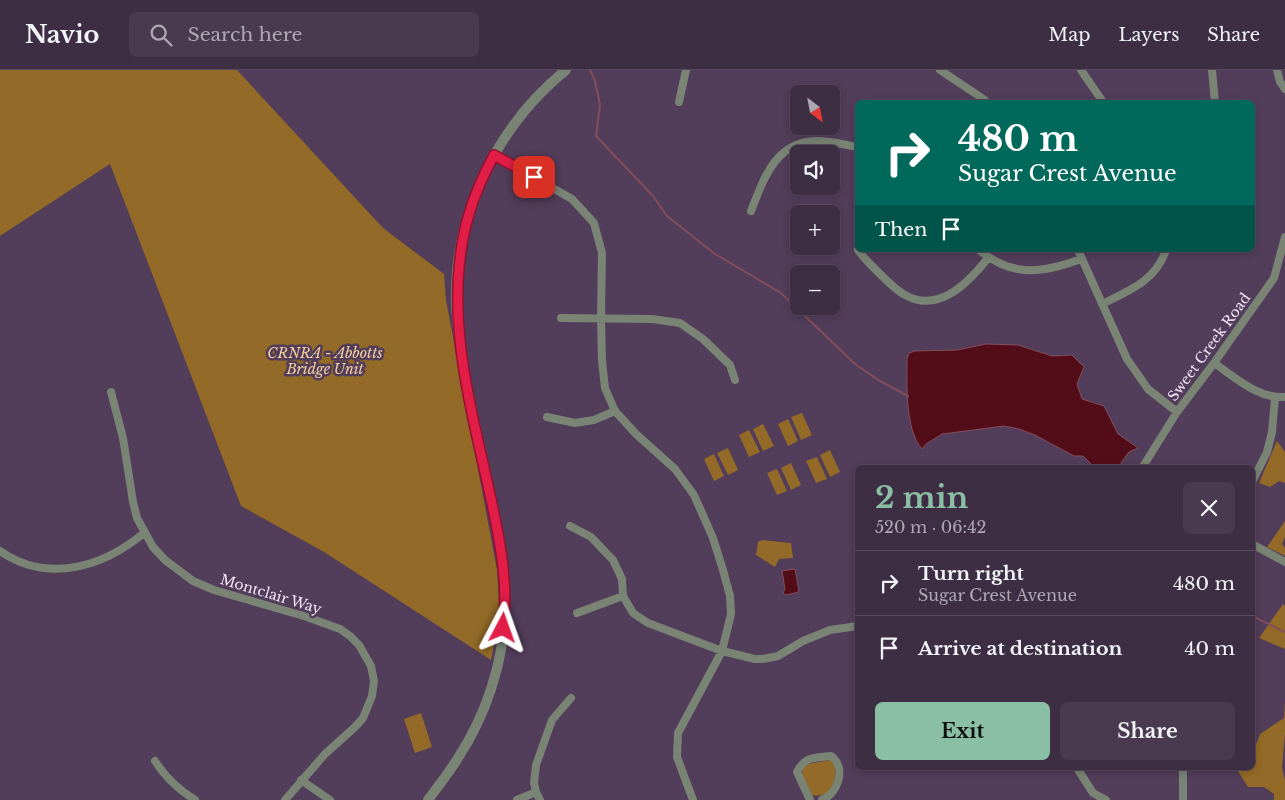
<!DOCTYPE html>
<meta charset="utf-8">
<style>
body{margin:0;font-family:"Libre Baskerville",serif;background:#493a4f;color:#f1f3f6;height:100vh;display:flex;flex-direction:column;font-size:19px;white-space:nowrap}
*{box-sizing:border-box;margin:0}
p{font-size:16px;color:#ada8b2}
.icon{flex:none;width:28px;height:28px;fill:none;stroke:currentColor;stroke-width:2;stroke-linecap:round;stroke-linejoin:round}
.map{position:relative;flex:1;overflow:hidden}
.sheet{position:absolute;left:855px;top:395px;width:400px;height:305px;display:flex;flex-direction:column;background:#3e2e44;border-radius:8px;box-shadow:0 2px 8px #0003,0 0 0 1px #574a5d}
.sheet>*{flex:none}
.hud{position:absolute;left:855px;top:30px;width:400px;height:152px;border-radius:8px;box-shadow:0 2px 8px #0003,0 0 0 1px #574a5d;background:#00695c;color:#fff;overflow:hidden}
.needle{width:32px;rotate:148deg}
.buttons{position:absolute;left:790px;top:15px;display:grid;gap:10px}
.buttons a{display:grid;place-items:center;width:50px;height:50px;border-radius:8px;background:#3e2e44;box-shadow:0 2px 8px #0003,0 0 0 1px #574a5d;font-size:25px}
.pin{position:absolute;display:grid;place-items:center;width:42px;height:42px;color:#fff;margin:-21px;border-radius:10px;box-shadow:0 2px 8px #0006}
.me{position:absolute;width:55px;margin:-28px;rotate:4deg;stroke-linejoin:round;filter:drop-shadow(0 0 4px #0008)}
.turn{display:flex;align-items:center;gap:18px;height:105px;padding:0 20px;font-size:22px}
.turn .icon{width:65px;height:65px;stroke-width:2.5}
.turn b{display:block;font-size:35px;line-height:42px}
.then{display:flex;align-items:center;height:48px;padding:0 20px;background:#0003;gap:10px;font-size:19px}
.round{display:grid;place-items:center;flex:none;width:52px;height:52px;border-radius:8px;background:#493a4f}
.overview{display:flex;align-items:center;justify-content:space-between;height:85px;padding:0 20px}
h1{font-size:30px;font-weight:700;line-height:38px;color:#8abfa5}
.cta{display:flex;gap:10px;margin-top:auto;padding:10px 20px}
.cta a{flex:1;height:58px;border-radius:8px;background:#8abfa5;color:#111;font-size:20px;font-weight:700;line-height:58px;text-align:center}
.cta a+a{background:#493a4f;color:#f1f3f6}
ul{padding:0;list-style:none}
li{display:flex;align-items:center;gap:15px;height:65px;padding:0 20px;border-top:1px solid #574a5d}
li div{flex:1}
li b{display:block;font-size:19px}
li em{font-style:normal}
header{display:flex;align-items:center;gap:30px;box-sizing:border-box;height:70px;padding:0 25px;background:#3e2e44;border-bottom:1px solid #574a5d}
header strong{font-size:24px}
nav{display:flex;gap:28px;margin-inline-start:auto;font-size:18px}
.search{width:350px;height:45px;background:#493a4f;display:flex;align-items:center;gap:12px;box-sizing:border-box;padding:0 18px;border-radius:8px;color:#ada8b2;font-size:19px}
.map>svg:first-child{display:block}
</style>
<header>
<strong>Navio</strong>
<div class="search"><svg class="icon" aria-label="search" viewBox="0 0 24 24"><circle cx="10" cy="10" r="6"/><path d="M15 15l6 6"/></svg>Search here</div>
<nav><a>Map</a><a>Layers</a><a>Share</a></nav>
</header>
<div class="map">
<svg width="1285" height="730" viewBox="0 0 1285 730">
<rect width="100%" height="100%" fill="#523d5a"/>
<path fill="#936a27" d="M0 0H237L383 158 444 204 446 230 497 500 499 533 498 555 491 590 324 482 241 436 110 94 0 166Z
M802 343 812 365 801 370 791 347Z
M788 349 798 371 788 376 778 354Z
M763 354 774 376 763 381 753 359Z
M749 360 760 382 749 387 739 365Z
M1277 371 1285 382V413L1279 411 1270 417 1259 413Z
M728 378 738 400 728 405 717 383Z
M830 380 840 402 830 407 820 385Z
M714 384 724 406 714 411 704 389Z
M817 387 827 409 816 413 806 391Z
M791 393 801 415 791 420 781 398Z
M777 399 787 421 777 425 767 403Z
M1285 451V467L1282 474 1285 478V486L1267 477Z
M762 470 791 473 793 488 779 489 775 497 756 485 758 472Z
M1283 534 1285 536V579L1259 568Z
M1285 631V664L1282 698 1285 710V730H1274V724L1264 717H1248L1236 698H1252L1253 683 1260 664 1284 648Z
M421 643 432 677 415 683 404 649Z
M830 690 834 692C838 706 833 730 812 725L802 705 803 697 808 694Z"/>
<path fill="#530d19" stroke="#834e5c" d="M986 274 1018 275 1052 286 1072 285 1084 297 1077 314 1082 329 1104 336 1118 364 1138 378 1129 382 1121 393 1122 397H1094L1083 386H1074L1035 365 1019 359 1004 356 942 364 926 374 922 379C905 360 907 314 907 289L909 283 915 281 957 280Z
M795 499 799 522 786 525 783 523 785 519 782 501Z"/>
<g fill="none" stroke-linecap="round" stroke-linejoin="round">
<path stroke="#834e5c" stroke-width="2" d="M590 0 595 11 600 35 596 66 653 126 667 146 715 184 781 223 855 294 880 311 908 326
M1252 546 1285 562"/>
<path stroke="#798475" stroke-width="8" d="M940 0 982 28 987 32
M1081 0 1103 32
M1212 0 1215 32
M1277 0 1280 12 1285 19
M679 32 686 0
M494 85 572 129 594 153 602 183 601 249 602 291 605 318 615 341 636 364 675 399 694 425 713 468 723 500 730 526 731 544 722 581 678 663 677 687 693 730
M751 141C764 108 776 70 819 71 832 71 845 75 858 77
M858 180C866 191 875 199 884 208 891 214 897 221 905 225 939 244 969 212 988 188
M979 180C1013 208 1043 203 1081 189
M1078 180 1127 289 1148 319 1177 342
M1102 234C1128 221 1156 211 1166 180
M561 248 652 249 680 253 703 269 730 295 735 310
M1214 293C1235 307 1258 329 1285 327
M111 322 123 368 133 432 137 448 153 477 165 490 193 511 214 520 307 547 340 559 350 566 359 575 371 596 374 611 372 626 363 648 355 657 325 684 285 730
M547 347 575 353 594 350 615 341
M1142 398 1177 342 1214 293 1274 208 1285 167
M1252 412 1267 382 1272 362 1275 328
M570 456 591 467 613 490 622 509 623 526 633 543 648 553 722 581 755 589H763L778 586 803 571 830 560 858 556
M1252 474 1285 492
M0 481C48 514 103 497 144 463
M577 543 623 526
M155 691C165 707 179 720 195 730
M1077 698 1093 723 1106 730
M1183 698V730
M301 710 330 730
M517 730 536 722
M540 730 536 722 534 713 536 695 552 650 571 628
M810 730 797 702C805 686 815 688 831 686 847 698 838 723 822 730"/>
<path stroke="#798475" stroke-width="10" d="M428 730C438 716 449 703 458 688 486 645 503 594 505 543 507 492 494 440 483 391 472 340 459 287 456 235 453 145 497 56 566 0"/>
</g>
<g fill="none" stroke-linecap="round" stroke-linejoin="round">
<defs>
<path id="route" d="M503 558C509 512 499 465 489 420 469 329 442 236 469 144 475 123 484 104 494 85L534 107"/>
</defs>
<use href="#route" stroke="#92132f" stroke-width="12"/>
<use href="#route" stroke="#e11d48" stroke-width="9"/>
</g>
<g text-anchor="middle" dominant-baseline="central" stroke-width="5" stroke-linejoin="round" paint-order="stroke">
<g font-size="14" fill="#f2e5f7" stroke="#523d5a">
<text transform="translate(1209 277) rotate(-54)">Sweet Creek Road</text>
<text transform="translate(271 524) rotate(17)">Montclair Way</text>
</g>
<g font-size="14" font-style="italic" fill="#f6d29e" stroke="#523d5a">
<text x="325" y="283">CRNRA - Abbotts<tspan x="325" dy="16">Bridge Unit</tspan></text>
</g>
</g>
</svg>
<div class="buttons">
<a><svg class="needle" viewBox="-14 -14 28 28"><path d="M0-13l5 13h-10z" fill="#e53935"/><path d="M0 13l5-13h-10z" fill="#ada8b2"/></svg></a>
<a><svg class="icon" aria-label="sound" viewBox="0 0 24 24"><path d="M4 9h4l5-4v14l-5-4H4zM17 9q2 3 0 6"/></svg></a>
<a>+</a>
<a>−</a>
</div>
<div class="pin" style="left:534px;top:107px;background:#d93025"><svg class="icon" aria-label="arrive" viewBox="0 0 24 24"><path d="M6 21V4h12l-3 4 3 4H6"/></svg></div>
<svg class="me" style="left:503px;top:558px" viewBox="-20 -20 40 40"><path d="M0-17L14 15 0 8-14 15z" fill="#e11d48" stroke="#fff" stroke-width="4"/></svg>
<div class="hud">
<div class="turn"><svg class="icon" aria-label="right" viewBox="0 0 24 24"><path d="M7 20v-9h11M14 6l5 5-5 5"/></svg><div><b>480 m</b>Sugar Crest Avenue</div></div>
<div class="then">Then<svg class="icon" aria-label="arrive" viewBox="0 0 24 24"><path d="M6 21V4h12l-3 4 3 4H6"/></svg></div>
</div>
<section class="sheet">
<div class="overview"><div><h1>2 min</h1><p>520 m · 06:42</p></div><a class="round"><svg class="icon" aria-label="close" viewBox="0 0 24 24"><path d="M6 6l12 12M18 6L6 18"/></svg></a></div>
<ul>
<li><svg class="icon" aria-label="right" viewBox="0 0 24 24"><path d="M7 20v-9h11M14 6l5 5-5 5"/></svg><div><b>Turn right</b><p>Sugar Crest Avenue</p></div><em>480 m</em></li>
<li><svg class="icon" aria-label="arrive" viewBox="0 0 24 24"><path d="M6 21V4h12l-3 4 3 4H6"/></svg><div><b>Arrive at destination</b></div><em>40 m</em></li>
</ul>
<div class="cta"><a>Exit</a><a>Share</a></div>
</section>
</div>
